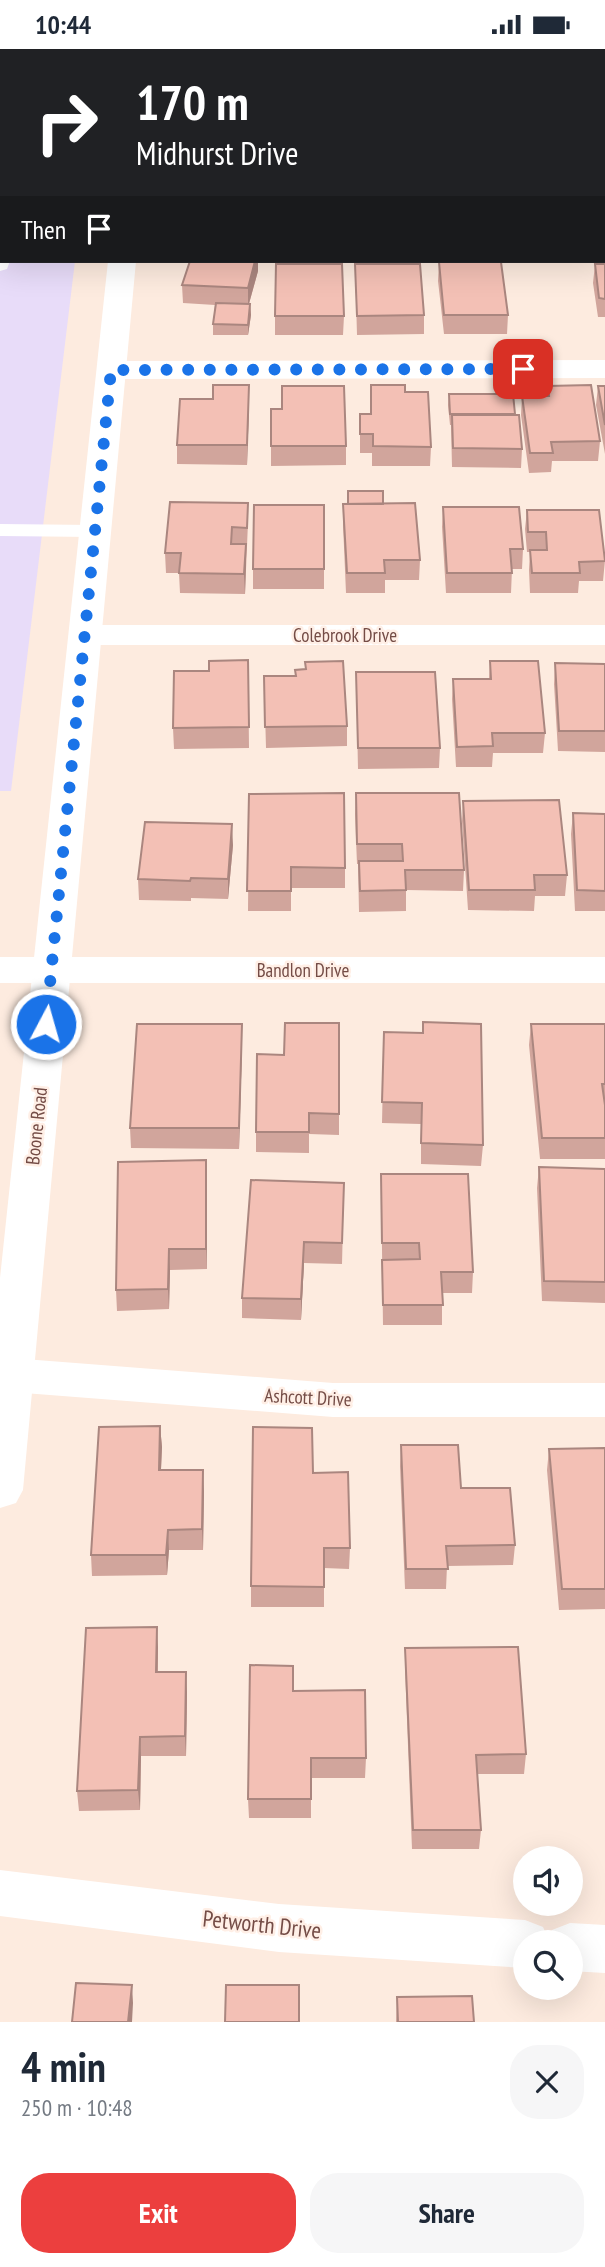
<!DOCTYPE html>
<meta charset="utf-8">
<style>
body{margin:0;font-family:"PT Sans Narrow",sans-serif;background:#f6f6f7;color:#1f2937;height:100vh;display:flex;flex-direction:column;font-size:26px;white-space:nowrap}
*{box-sizing:border-box;margin:0}
p{font-size:23px;color:#747a83}
.icon{flex:none;width:38px;height:38px;fill:none;stroke:currentColor;stroke-width:2;stroke-linecap:round;stroke-linejoin:round}
.map{position:relative;height:1973px;overflow:hidden}
.drawer{display:flex;flex-direction:column;background:#fff;flex:1}
.drawer>*{flex:none}
.banner{position:absolute;left:0px;top:0px;width:606px;height:214px;box-shadow:0 7px 28px #0002;background:#202124;color:#fff;overflow:hidden}
.controls{position:absolute;left:513px;top:1797px;display:grid;gap:14px}
.controls a{display:grid;place-items:center;width:70px;height:70px;border-radius:50%;background:#fff;box-shadow:0 7px 28px #0002;font-size:35px}
.pin{position:absolute;display:grid;place-items:center;width:60px;height:60px;color:#fff;margin:-30px;border-radius:14px;box-shadow:0 4px 10px #0006}
.me{position:absolute;width:77px;margin:-38px;rotate:6deg;stroke-linejoin:round;filter:drop-shadow(0 0 5px #0008)}
.turn{display:flex;align-items:center;gap:24px;height:147px;padding:0 21px;font-size:32px}
.turn .icon{width:91px;height:91px;stroke-width:2.5}
.turn b{display:block;font-size:49px;line-height:60px}
.then{display:flex;align-items:center;height:66px;padding:0 21px;background:#0003;gap:14px;font-size:26px}
.round{display:grid;place-items:center;flex:none;width:74px;height:74px;border-radius:28px;background:#f6f6f7}
.headline{display:flex;align-items:center;justify-content:space-between;height:119px;padding:0 21px}
h1{font-size:42px;font-weight:600;line-height:52px}
.cta{display:flex;gap:14px;margin-top:auto;padding:14px 21px}
.cta a{flex:1;height:80px;border-radius:28px;background:#ec3f3e;color:#fff;font-size:28px;font-weight:600;line-height:80px;text-align:center}
.cta a+a{background:#f6f6f7;color:#1f2937}
.status{display:flex;justify-content:space-between;align-items:center;height:49px;padding:0 35px;background:#fff;direction:ltr}
.status svg{height:19px;fill:currentColor}
.map>svg:first-child{display:block}
</style>
<div class="status"><b>10:44</b><svg viewBox="0 0 49 12"><path d="M0 12V9h3v3zM5 12V6h3v6zM10 12V3h3v9zM15 12V0h3v12zM26 1h20v11H26zM47 4h2v5h-2z"/></svg></div>
<div class="map">
<svg width="605" height="1973" viewBox="0 0 605 1973">
<rect width="100%" height="100%" fill="#fdebdf"/>
<path fill="#e8dcf9" d="M0 25 2 212H75L11 742H0Z"/>
<g fill="none" stroke-linecap="round" stroke-linejoin="round">
<path fill="#fff" fill-rule="evenodd" d="M0 41H2V51H0Z
M0 122H2V132H0Z
M0 202 2 212H10L7 220 0 222Z
M0 475 94 476 105 482 94 488 0 487Z"/>
<path fill="#fff" fill-rule="evenodd" d="M604 103H605V119H604Z
M605 311V329L111 330 101 327 97 321 101 315 111 312Z
M85 576H605V596H85L73 593 69 586 73 579Z
M0 908H605V934H0Z
M11 1309 333 1334H605V1368H333L11 1343 0 1339V1313Z
M0 1821 279 1855 525 1871 543 1878 548 1889 552 1881 570 1874 605 1876V1924L570 1922V1894H525V1919L279 1903 0 1867Z"/>
<path fill="#fff" fill-rule="evenodd" d="M131 0H155V2H131Z
M108 212H136L23 1441 16 1454 0 1459V1229Z"/>
</g>
<path fill="#d1a59c" d="M0 0H17V2H2V6H0Z
M25 0H86V2H25Z
M193 0H260V2H193Z
M339 0H400V2H339Z
M411 0H474V2H411Z
M484 0H547V2H484Z
M558 0H605V71H604V2H558Z
M604 128H605V199H604Z
M439 213 508 266 507 285H444L438 232Z
M355 215 424 266V285L357 286Z
M595 215H605V268H598L593 234Z
M258 222 249 255H250L251 266 248 286H213V275L215 256 183 254 182 236Z
M275 267H344L343 286H275Z
M371 336 405 343 431 398 430 417H372V404H360V365H371Z
M548 337 600 392 598 412H552L551 423 529 424 521 366 522 347H547Z
M598 337H605V405L596 356Z
M449 345 514 366 522 400 521 419 452 418 451 376H450L448 356Z
M249 356 247 416 177 415V396Z
M271 360H282L346 397V416L271 417Z
M248 454V473L245 545 180 544 179 524H166L165 504Z
M343 455H383L420 511 419 531H385V544H346L343 475Z
M324 456V540H253V520Z
M443 458 523 500 522 520H512L511 544H446L442 478Z
M527 461 605 511 603 532H579L578 544H530L529 521 530 503H527L525 480Z
M248 611 249 699 174 700 173 679 209 622Z
M490 612 545 684 543 704H493L492 718H456L452 650 453 630H489Z
M555 614 605 615V703L558 702 554 635Z
M356 623 440 699 439 719 358 720Z
M264 627 347 677V697L266 699Z
M356 744 464 821 463 842 406 841V862L359 863 358 815H357L355 765Z
M249 745 345 819V839H291V862H248Z
M463 752 567 826 565 847H535L534 862 468 861 462 772Z
M573 764 605 765V862H575L571 785Z
M233 796 228 850 191 849V852L139 851 138 830Z
M339 974V1086L309 1085V1104L256 1103V1083L284 1006Z
M531 975H605V1110H540L529 996Z
M384 983 483 1096 481 1117 421 1115V1075L382 1074Z
M242 996 239 1100 131 1099 130 1079Z
M206 1111 207 1220 170 1221 169 1260 117 1262 116 1241Z
M539 1118 605 1120V1254L542 1252 537 1139Z
M381 1125 473 1223 472 1244H442V1276H383Z
M344 1134 342 1215 304 1214 301 1271 242 1269V1249Z
M160 1377 162 1398 161 1421 204 1442 203 1501H169L167 1526 92 1527 91 1506Z
M401 1396 461 1439 515 1496 513 1516 447 1517 446 1540H405L400 1417Z
M605 1399V1560L559 1561 547 1421 549 1400Z
M313 1424 350 1499 349 1520 324 1519V1558H251V1537Z
M158 1598V1623L187 1643 186 1707H141L140 1761 79 1762 77 1742Z
M405 1599 526 1705 524 1725H477L481 1781 479 1800H412L405 1619Z
M293 1642 366 1709 365 1729H311V1769H249L248 1750Z
M397 1948 474 1973H396Z"/>
<path fill="#aa867f" d="M255 212H258V222L248 258V239Z
M250 255 251 266 248 286V276Z
M249 336V356L247 416V396Z
M246 495V515L245 545 244 525Z
M232 775 233 796 228 850V830Z
M242 975V996L239 1100V1079Z
M206 1111V1132L207 1220 206 1200Z
M304 1193V1214L301 1271V1250Z
M169 1200 170 1221 169 1260 168 1240Z
M160 1377 162 1398 160 1441 159 1421Z
M203 1421 204 1442 203 1501 202 1480Z
M168 1481 169 1501 167 1526 166 1506Z
M157 1578 158 1598 157 1643 156 1623Z
M186 1623 187 1643 186 1707 185 1687Z
M140 1688 141 1707 140 1761 138 1741Z
M132 1936 133 1954 132 1973H128Z"/>
<path fill="#f3c0b5" stroke="#aa867f" stroke-width="2" d="M223 0H259V1H222Z
M265 0H339V1H265Z
M365 0H400V2H366Z
M413 0H474V1H413Z
M604 13H605V54H604Z
M604 128H605V181L604 180Z
M190 212H255L248 239 182 236Z
M439 213H501L508 266H444Z
M276 215H342L344 267H275Z
M355 215H420L424 266 357 267Z
M595 215H605V250L599 249Z
M216 254 250 255 248 276 213 275Z
M213 336H249L247 396H177L180 350H213Z
M371 336H405V343H428L431 398 373 397V385H360V365H371Z
M591 336 600 392 551 393 553 404H530L522 347H549L548 337Z
M282 337H344L346 397H271V360H282Z
M598 337H605V376Z
M449 345H513L515 365H450Z
M452 366H519L522 400 453 399Z
M348 442H383V455H348Z
M170 453 248 454 247 479 232 478 231 495H246L244 525 179 524 181 504H165Z
M415 454 420 511H384L385 524H347L343 455Z
M254 456H324V520H253Z
M443 458H519L523 500H510L512 524H447Z
M527 461H599L605 512 579 513 580 524H532L530 501H547L546 483H528Z
M248 611 249 678 173 679 174 622H209V612Z
M343 612 347 677 265 678 264 627H296L295 621 306 620 305 613Z
M490 612H538L545 684H492L493 697 457 698 453 630H491Z
M555 614 605 615V682H559Z
M356 623H435L440 699H358Z
M344 744 345 819 291 818V842H247L249 745Z
M356 744H459L464 821H405L406 841 360 842 359 812H403L402 795H357Z
M559 751 567 826H534L535 841H469L463 752Z
M573 764 605 765V842L577 841Z
M145 773 232 775 228 830 191 829 190 832 138 830Z
M423 973 481 975 483 1096 421 1094 422 1054 382 1053 384 983 423 984Z
M285 974H339V1065L309 1064V1083H256L257 1005 284 1006Z
M137 975H242L239 1079H130Z
M531 975H605V1035H602L605 1056V1089H542Z
M206 1111V1200H169L168 1240 116 1241 118 1113Z
M539 1118 605 1120V1233L544 1232Z
M381 1125H468L473 1223H441L443 1256H383L382 1211 420 1210 419 1194H382Z
M251 1131 344 1134 342 1194 304 1193 301 1250 242 1249Z
M160 1377 159 1421H203L202 1480 168 1481 166 1506H91L99 1378Z
M253 1378 312 1379 313 1424 348 1423 350 1499H324V1538L251 1537Z
M401 1396H458L461 1439H510L515 1496 446 1497 448 1520H406Z
M605 1399V1540H562L549 1400Z
M157 1578 156 1623H186L185 1687 140 1688 138 1741 77 1742 86 1579Z
M518 1598 526 1705 476 1706 481 1781H413L405 1599Z
M250 1616 293 1617V1642L365 1641 366 1709H311V1750H248Z
M76 1934 132 1936 128 1973H72Z
M226 1936H299V1973H225Z
M472 1947 474 1973H398L397 1948Z"/>
<g fill="none" stroke-linecap="round" stroke-linejoin="round">
<path stroke="#1a73e8" stroke-width="12" stroke-dasharray="0 21.6" d="M46 975 111 321 523 320"/>
</g>
<g text-anchor="middle" dominant-baseline="central" stroke-width="5" stroke-linejoin="round" paint-order="stroke">
<g font-size="19" fill="#744c46" stroke="#ffefe6">
<text x="345" y="586">Colebrook Drive</text>
<text x="303" y="921">Bandlon Drive</text>
<text transform="translate(36 1077) rotate(-84)">Boone Road</text>
<text transform="translate(308 1348) rotate(3)">Ashcott Drive</text>
</g>
<g font-size="23" fill="#744c46" stroke="#ffefe6">
<text transform="translate(262 1875) rotate(6)">Petworth Drive</text>
</g>
</g>
</svg>
<div class="controls">
<a><svg class="icon" aria-label="sound" viewBox="0 0 24 24"><path d="M4 9h4l5-4v14l-5-4H4zM17 9q2 3 0 6"/></svg></a>
<a><svg class="icon" aria-label="search" viewBox="0 0 24 24"><circle cx="10" cy="10" r="6"/><path d="M15 15l6 6"/></svg></a>
</div>
<div class="pin" style="left:523px;top:320px;background:#d93025"><svg class="icon" aria-label="arrive" viewBox="0 0 24 24"><path d="M6 21V4h12l-3 4 3 4H6"/></svg></div>
<svg class="me" style="left:46px;top:975px" viewBox="-20 -20 40 40"><circle r="17" fill="#1a73e8" stroke="#fff" stroke-width="3"/><path d="M0-11L8 9 0 5-8 9z" fill="#fff"/></svg>
<div class="banner">
<div class="turn"><svg class="icon" aria-label="right" viewBox="0 0 24 24"><path d="M7 20v-9h11M14 6l5 5-5 5"/></svg><div><b>170 m</b>Midhurst Drive</div></div>
<div class="then">Then<svg class="icon" aria-label="arrive" viewBox="0 0 24 24"><path d="M6 21V4h12l-3 4 3 4H6"/></svg></div>
</div>
</div>
<section class="drawer">
<div class="headline"><div><h1>4 min</h1><p>250 m · 10:48</p></div><a class="round"><svg class="icon" aria-label="close" viewBox="0 0 24 24"><path d="M6 6l12 12M18 6L6 18"/></svg></a></div>
<div class="cta"><a>Exit</a><a>Share</a></div>
</section>
